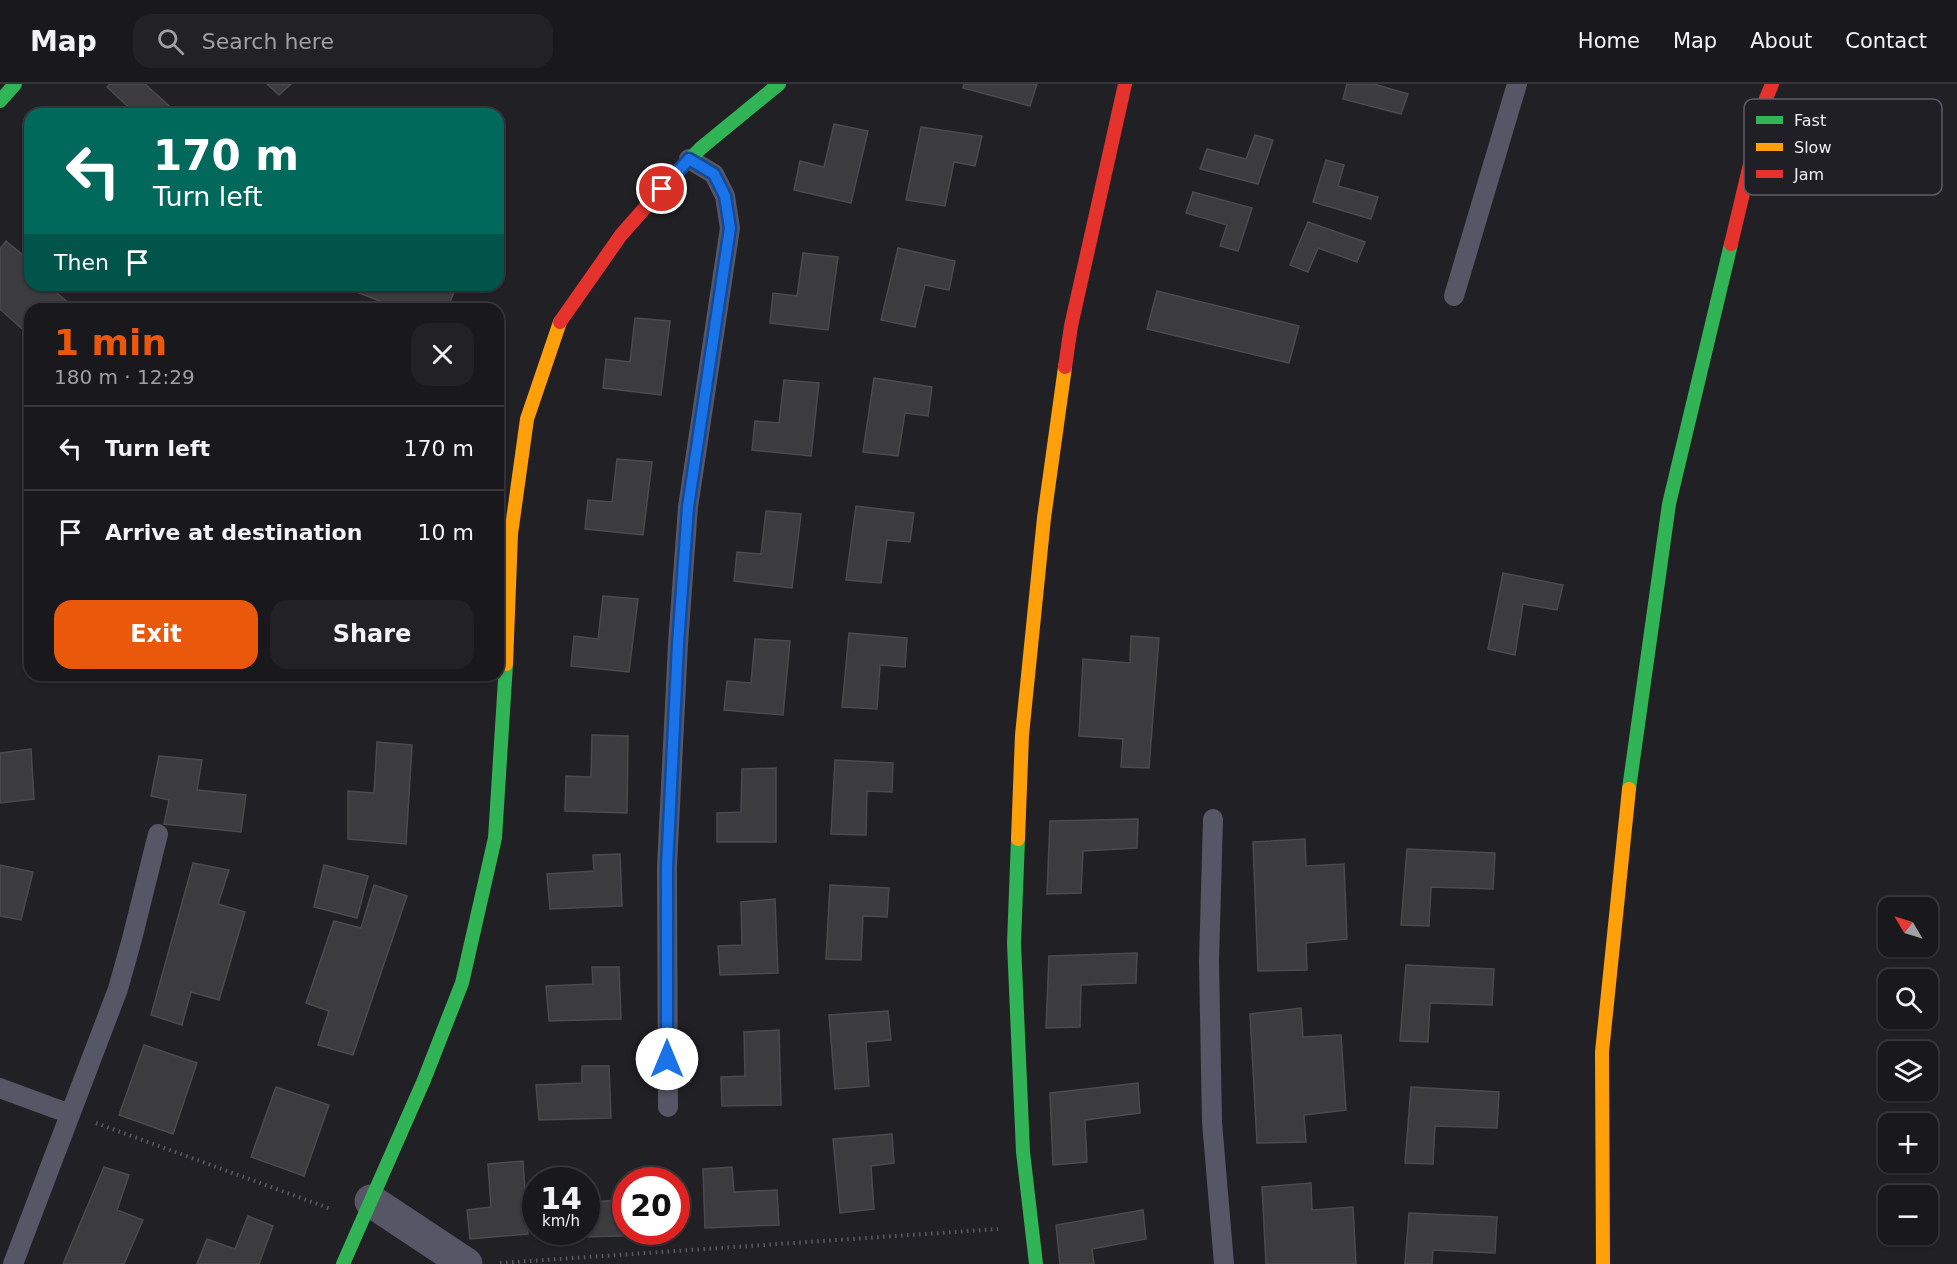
<!DOCTYPE html>
<meta charset="utf-8">
<style>
body{margin:0;font-family:"DejaVu Sans",sans-serif;background:#222125;color:#f1f3f6;height:100vh;display:flex;flex-direction:column;font-size:22px;white-space:nowrap}
*{box-sizing:border-box;margin:0}
p{font-size:20px;color:#9fa0a3}
.icon{flex:none;width:33px;height:33px;fill:none;stroke:currentColor;stroke-width:2;stroke-linecap:round;stroke-linejoin:round}
.map{position:relative;flex:1;overflow:hidden}
.details{position:absolute;left:24px;top:219px;width:480px;height:378px;display:flex;flex-direction:column;background:#19181c;border-radius:18px;box-shadow:0 2px 4px #0004,0 0 0 2px #37373b}
.details>*{flex:none}
.hud{position:absolute;left:24px;top:24px;width:480px;height:183px;border-radius:18px;box-shadow:0 2px 4px #0004,0 0 0 2px #37373b;background:#00695c;color:#fff;overflow:hidden}
.needle{width:39px;rotate:308deg}
.controls{position:absolute;left:1878px;top:813px;display:grid;gap:12px}
.controls a{display:grid;place-items:center;width:60px;height:60px;border-radius:12px;background:#19181c;box-shadow:0 2px 4px #0004,0 0 0 2px #37373b;font-size:30px}
.speed{position:absolute;left:522px;top:1083px;display:flex;gap:12px;font-size:30px;font-weight:700;text-align:center}
.speed>*{display:grid;place-content:center;width:78px;height:78px;border-radius:50%;background:#19181c;box-shadow:0 2px 4px #0004,0 0 0 2px #37373b;line-height:1}
.speed small{font-size:15px;font-weight:400}
.speed .limit{border:9px solid #d22;background:#fff;color:#111}
.pin{position:absolute;display:grid;place-items:center;width:51px;height:51px;color:#fff;margin:-26px;border:3px solid #fff;border-radius:50%;box-shadow:0 2px 6px #0007}
.me{position:absolute;width:66px;margin:-33px;rotate:0deg;stroke-linejoin:round;filter:drop-shadow(0 0 4px #0008)}
.turn{display:flex;align-items:center;gap:21px;height:126px;padding:0 30px;font-size:27px}
.turn .icon{width:78px;height:78px;stroke-width:2.5}
.turn b{display:block;font-size:42px;line-height:51px}
.then{display:flex;align-items:center;height:57px;padding:0 30px;background:#0003;gap:12px;font-size:22px}
.round{display:grid;place-items:center;flex:none;width:63px;height:63px;border-radius:18px;background:#222125}
.headline{display:flex;align-items:center;justify-content:space-between;height:102px;padding:0 30px}
h1{font-size:36px;font-weight:700;line-height:45px;color:#ea580c}
.action{display:flex;gap:12px;margin-top:auto;padding:12px 30px}
.action a{flex:1;height:69px;border-radius:18px;background:#ea580c;color:#fff;font-size:24px;font-weight:700;line-height:69px;text-align:center}
.action a+a{background:#222125;color:#f1f3f6}
ul{padding:0;list-style:none}
li{display:flex;align-items:center;gap:18px;height:84px;padding:0 30px;border-top:2px solid #37373b}
li div{flex:1}
li b{display:block;font-size:22px}
li em{font-style:normal}
header{display:flex;align-items:center;gap:36px;box-sizing:border-box;height:84px;padding:0 30px;background:#19181c;border-bottom:2px solid #37373b}
header strong{font-size:28px}
nav{display:flex;gap:33px;margin-inline-start:auto;font-size:21px}
.search{width:420px;height:54px;background:#222125;display:flex;align-items:center;gap:15px;box-sizing:border-box;padding:0 21px;border-radius:18px;color:#9fa0a3;font-size:22px}
.map>svg:first-child{display:block}
</style>
<header>
<strong>Map</strong>
<div class="search"><svg class="icon" aria-label="search" viewBox="0 0 24 24"><circle cx="10" cy="10" r="6"/><path d="M15 15l6 6"/></svg>Search here</div>
<nav><a>Home</a><a>Map</a><a>About</a><a>Contact</a></nav>
</header>
<div class="map">
<svg width="1957" height="1180" viewBox="0 0 1957 1180">
<rect width="100%" height="100%" fill="#212025"/>
<path fill="#3c3c3f" stroke="#4b4a4e" stroke-width="1.5" d="M110 0H145L178 30H136L107 3Z
M267 0H291L279 11Z
M964 0H1037L1030 22 963 4Z
M1347 0H1374L1408 10 1401 30 1343 15Z
M834 40 868 47 851 119 794 106 800 77 824 83Z
M921 43 982 52 975 82 954 78 945 122 906 116Z
M1255 51 1273 56 1258 100 1200 85 1207 65 1246 75Z
M1326 76 1344 81 1338 102 1378 113 1371 135 1313 118Z
M1193 108 1252 124 1238 167 1220 162 1227 141 1186 129Z
M1308 138 1365 158 1357 178 1318 164 1308 188 1290 181Z
M6 157 29 176 25 182 30 186V201H47L76 225H30V252L0 225V165Z
M898 164 955 177 949 206 925 201 915 243 881 236Z
M803 169 838 173 828 246 770 239 773 209 797 212Z
M339 201H457L447 225H400Z
M1157 207 1299 242 1289 279 1147 245Z
M635 234 670 237 661 311 603 304 606 275 630 278Z
M874 294 932 303 928 332 905 329 898 372 863 368Z
M784 296 819 299 811 372 752 366 755 337 779 339Z
M617 375 652 378 643 451 585 445 588 416 612 418Z
M856 422 914 429 910 458 887 456 881 499 846 496Z
M766 427 801 430 792 504 734 497 737 468 761 470Z
M1503 489 1563 501 1557 526 1523 520 1515 571 1488 565Z
M603 512 638 515 629 588 571 582 574 552 598 555Z
M849 549 907 554 905 583 880 581 877 625 842 623Z
M1131 552 1159 554 1149 684 1121 683 1123 655 1079 652 1083 575 1130 579Z
M755 555 790 557 783 631 724 626 727 597 751 599Z
M592 651 628 652 627 729 565 727 566 692 591 693Z
M377 658 412 661 406 760 348 755V707L374 709Z
M31 665 34 715 0 719V669Z
M159 672 202 676 197 706 246 711 241 748 164 740 169 716 151 712Z
M835 676 893 679 892 708 867 707 866 751 831 750Z
M776 684V758H717V729L741 728 742 685Z
M1138 735 1137 764 1083 767 1081 809 1047 810 1050 737Z
M1305 755 1306 782 1344 780 1347 855 1306 859 1307 886 1258 887 1253 758Z
M1407 765 1495 769 1493 805 1431 803 1429 842 1401 841Z
M620 770 622 822 550 825 547 790 594 787 593 771Z
M193 779 229 786 218 820 245 828 219 916 191 908 182 941 151 931Z
M0 781 33 788 21 836 0 832Z
M324 781 368 792 357 834 314 823Z
M374 801 407 812 353 971 318 961 329 927 306 919 334 837 361 844Z
M830 801 889 804 887 833 863 832 861 876 826 875Z
M775 815 778 889 720 891 718 862 742 861 741 818Z
M1137 869 1136 899 1081 901 1080 943 1046 944 1049 872Z
M1406 881 1494 885 1492 921 1430 919 1428 958 1400 957Z
M592 883H619L621 935 549 937 546 902 593 900Z
M1301 924 1303 953 1341 951 1346 1026 1304 1031 1306 1058 1257 1059 1250 930Z
M888 927 891 956 866 958 869 1002 835 1005 829 931Z
M779 946 781 1021 722 1022 721 993 745 992 744 948Z
M144 961 197 979 173 1050 119 1031Z
M582 982H609L611 1034 539 1036 536 1001 582 999Z
M1138 999 1140 1029 1085 1036 1087 1078 1053 1081 1050 1009Z
M276 1003 329 1021 304 1092 251 1073Z
M1411 1003 1499 1008 1497 1044 1435 1042 1433 1080 1405 1079Z
M892 1050 894 1079 871 1082 874 1125 840 1129 833 1055Z
M523 1077 528 1150 470 1155 467 1126 491 1123 488 1080Z
M104 1083 129 1091 117 1126 143 1136 124 1180H63Z
M732 1083 734 1108 777 1106 779 1141 705 1144 703 1085Z
M1311 1099 1312 1126 1353 1123 1356 1180H1266L1262 1103Z
M626 1116V1148H655V1151L582 1153V1148H586V1118Z
M1143 1126 1146 1155 1092 1165 1094 1180H1060L1056 1141Z
M1409 1129 1497 1133 1495 1169 1433 1166 1432 1180H1405Z
M248 1132 273 1142 259 1180H197L207 1155 235 1165Z"/>
<g fill="none" stroke-linecap="round" stroke-linejoin="round">
<path stroke="#5c5b65" stroke-width="4" stroke-dasharray="1.5 4.5" stroke-linecap="butt" d="M96 1039 331 1125
M500 1179 998 1145"/>
<path stroke="#575666" stroke-width="20" d="M1454 212 1517 0
M1213 735 1209 877 1212 1038 1224 1180
M0 1004 70 1030
M668 1023 667 783 678 560 688 423 730 144 725 112 714 90 689 75
M13 1180 118 905 132 855 158 750"/>
<path stroke="#575666" stroke-width="33" d="M371 1117 466 1180"/>
<path stroke="#30b455" stroke-width="14" d="M0 17 15 0
M674 91 701 64 779 0
M1629 705 1669 420 1731 160
M1018 755 1014 859 1023 1068 1036 1180
M343 1180 424 996 462 899 495 754 506 580"/>
<path stroke="#ff9f0a" stroke-width="14" d="M506 580 511 450 527 335 560 238
M1018 755 1022 651 1044 434 1065 283
M1603 1180 1602 968 1629 705"/>
<path stroke="#e5322d" stroke-width="14" d="M1731 160 1765 17 1772 0
M560 238 621 151 674 91
M1065 283 1071 242 1125 0"/>
</g>
<g fill="none" stroke-linecap="round" stroke-linejoin="round">
<defs>
<path id="route" d="M662 105 689 75 714 90 725 112 730 144 688 423 678 560 667 783V975"/>
</defs>
<use href="#route" stroke="#114b97" stroke-width="15"/>
<use href="#route" stroke="#1a73e8" stroke-width="10"/>
</g>
<rect x="1744" y="15" width="198" height="96" rx="9" fill="#201f26" stroke="#5e5d63" stroke-width="1.5"/>
<rect x="1756" y="32" width="27" height="8" fill="#30b455"/>
<rect x="1756" y="59" width="27" height="8" fill="#ff9f0a"/>
<rect x="1756" y="86" width="27" height="8" fill="#e5322d"/>
<g font-size="16" fill="#eeedf2">
<text x="1794" y="42">Fast</text>
<text x="1794" y="69">Slow</text>
<text x="1794" y="96">Jam</text>
</g>
</svg>
<div class="controls">
<a><svg class="needle" viewBox="-14 -14 28 28"><path d="M0-13l5 13h-10z" fill="#e53935"/><path d="M0 13l5-13h-10z" fill="#9fa0a3"/></svg></a>
<a><svg class="icon" aria-label="search" viewBox="0 0 24 24"><circle cx="10" cy="10" r="6"/><path d="M15 15l6 6"/></svg></a>
<a><svg class="icon" aria-label="layers" viewBox="0 0 24 24"><path d="M12 4l9 5-9 5-9-5zM3 14l9 5 9-5"/></svg></a>
<a>+</a>
<a>−</a>
</div>
<div class="speed"><div>14<small>km/h</small></div><div class="limit">20</div></div>
<div class="pin" style="left:662px;top:105px;background:#d93025"><svg class="icon" aria-label="arrive" viewBox="0 0 24 24"><path d="M6 21V4h12l-3 4 3 4H6"/></svg></div>
<svg class="me" style="left:667px;top:975px" viewBox="-20 -20 40 40"><circle r="19" fill="#fff"/><path d="M0-13L10 11 0 6-10 11z" fill="#1a73e8"/></svg>
<div class="hud">
<div class="turn"><svg class="icon" aria-label="left" viewBox="0 0 24 24"><path d="M17 20v-9H6M10 6l-5 5 5 5"/></svg><div><b>170 m</b>Turn left</div></div>
<div class="then">Then<svg class="icon" aria-label="arrive" viewBox="0 0 24 24"><path d="M6 21V4h12l-3 4 3 4H6"/></svg></div>
</div>
<section class="details">
<div class="headline"><div><h1>1 min</h1><p>180 m · 12:29</p></div><a class="round"><svg class="icon" aria-label="close" viewBox="0 0 24 24"><path d="M6 6l12 12M18 6L6 18"/></svg></a></div>
<ul>
<li><svg class="icon" aria-label="left" viewBox="0 0 24 24"><path d="M17 20v-9H6M10 6l-5 5 5 5"/></svg><div><b>Turn left</b></div><em>170 m</em></li>
<li><svg class="icon" aria-label="arrive" viewBox="0 0 24 24"><path d="M6 21V4h12l-3 4 3 4H6"/></svg><div><b>Arrive at destination</b></div><em>10 m</em></li>
</ul>
<div class="action"><a>Exit</a><a>Share</a></div>
</section>
</div>
